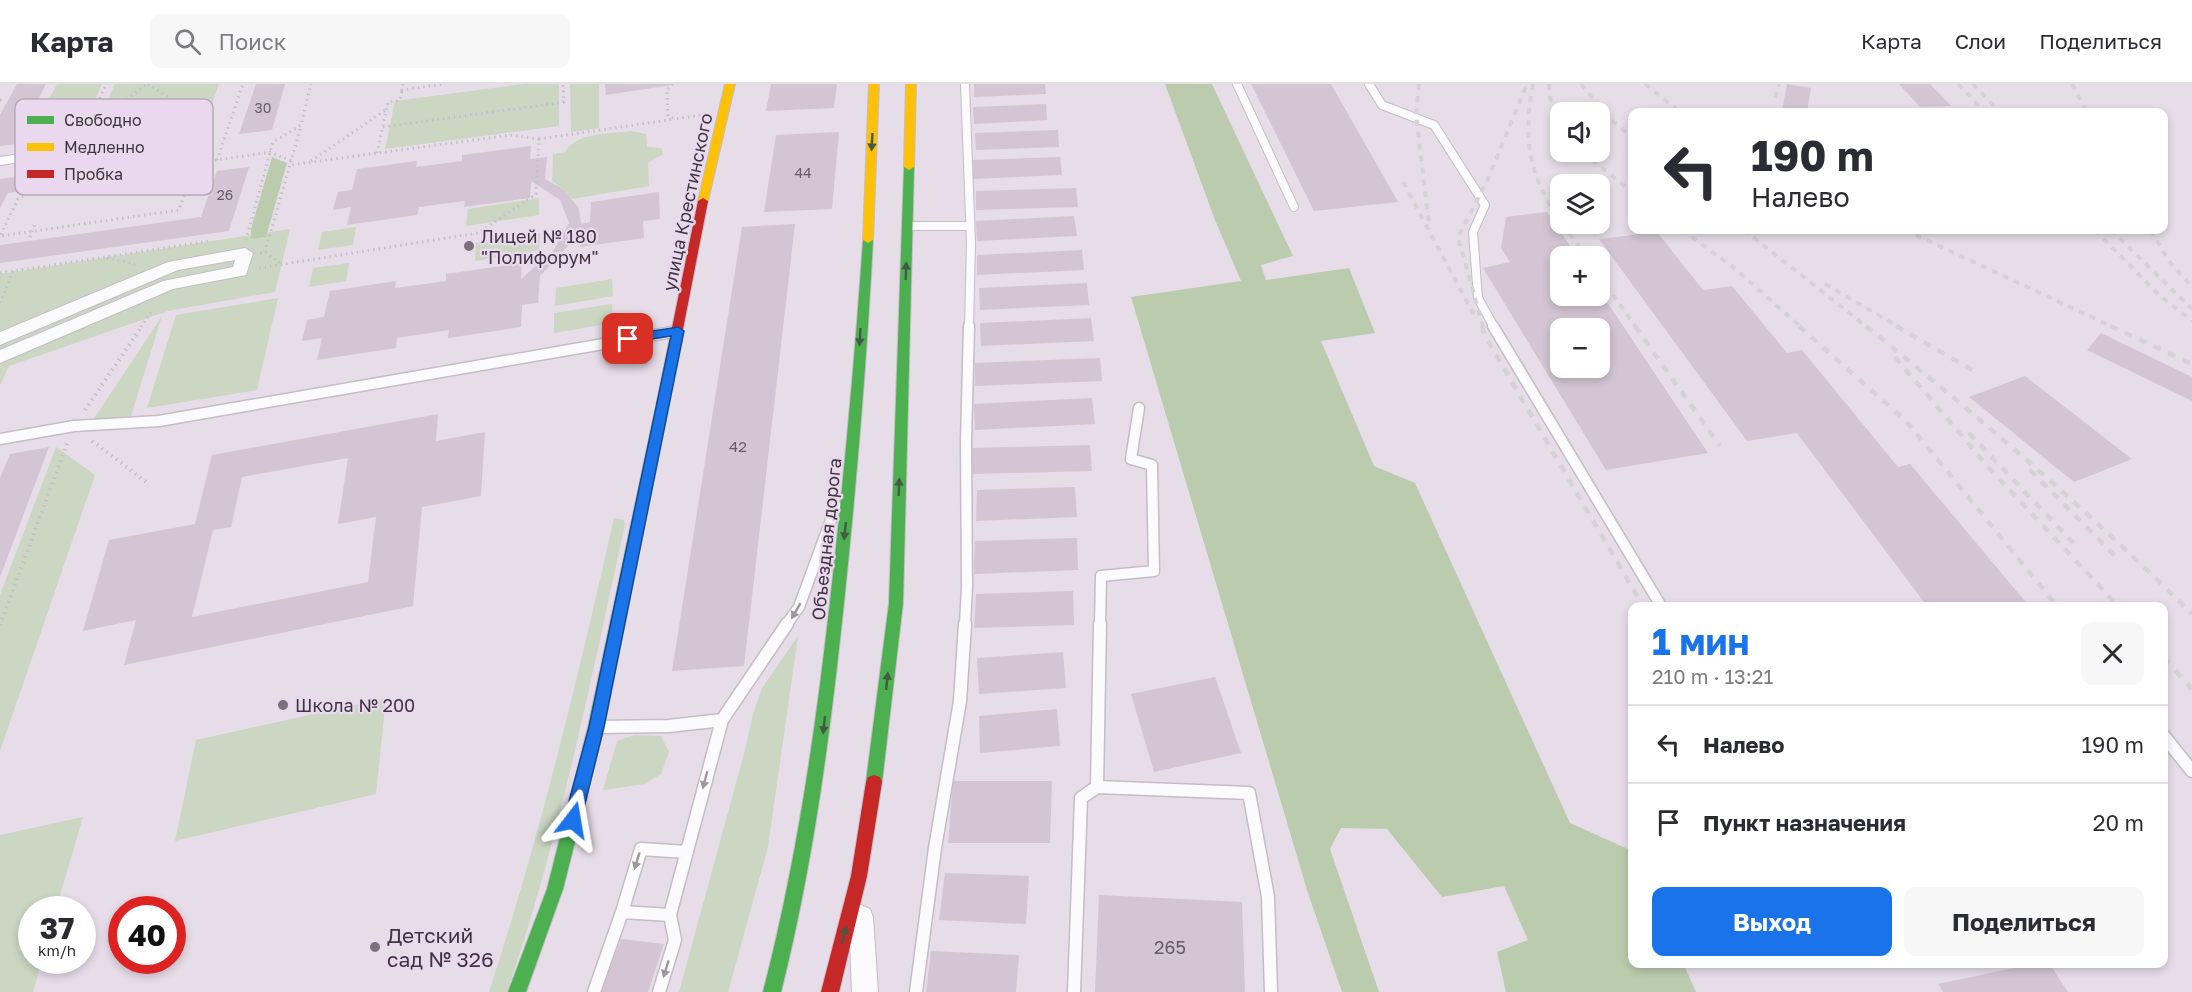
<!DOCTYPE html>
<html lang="ru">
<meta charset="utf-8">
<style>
body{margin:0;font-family:"Golos Text",sans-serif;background:#f7f7f7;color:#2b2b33;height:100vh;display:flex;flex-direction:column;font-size:22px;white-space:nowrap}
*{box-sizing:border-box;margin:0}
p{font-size:20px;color:#7c7c81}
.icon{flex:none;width:33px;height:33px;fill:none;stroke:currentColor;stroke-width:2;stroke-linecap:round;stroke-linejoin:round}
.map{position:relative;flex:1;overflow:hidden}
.side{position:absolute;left:1628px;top:518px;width:540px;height:366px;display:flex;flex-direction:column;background:#fff;border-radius:12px;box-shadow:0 3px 9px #0003}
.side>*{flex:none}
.banner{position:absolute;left:1628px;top:24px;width:540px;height:126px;border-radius:12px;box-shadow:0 3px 9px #0003;background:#fff;color:#2b2b33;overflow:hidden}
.controls{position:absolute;left:1550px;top:18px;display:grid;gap:12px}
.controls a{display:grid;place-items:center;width:60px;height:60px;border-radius:12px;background:#fff;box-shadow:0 3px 9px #0003;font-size:30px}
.speed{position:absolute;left:18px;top:812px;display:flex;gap:12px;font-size:30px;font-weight:700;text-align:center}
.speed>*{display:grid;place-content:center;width:78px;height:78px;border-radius:50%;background:#fff;box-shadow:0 3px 9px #0003;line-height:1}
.speed small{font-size:15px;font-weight:400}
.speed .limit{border:9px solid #d22;background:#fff;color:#111}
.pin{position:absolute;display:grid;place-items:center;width:51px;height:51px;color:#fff;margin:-26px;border-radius:12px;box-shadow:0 3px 9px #0006}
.me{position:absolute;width:66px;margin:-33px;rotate:14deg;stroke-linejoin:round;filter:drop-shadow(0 0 4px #0008)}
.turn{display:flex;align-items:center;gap:21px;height:126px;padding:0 24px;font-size:27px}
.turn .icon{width:78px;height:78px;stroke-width:2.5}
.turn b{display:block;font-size:42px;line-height:51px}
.round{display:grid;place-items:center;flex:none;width:63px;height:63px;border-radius:12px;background:#f7f7f7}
.head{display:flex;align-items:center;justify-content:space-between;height:102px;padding:0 24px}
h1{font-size:36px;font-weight:700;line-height:45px;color:#1a73e8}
.action{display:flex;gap:12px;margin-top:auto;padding:12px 24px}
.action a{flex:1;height:69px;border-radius:12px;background:#1a73e8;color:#fff;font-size:24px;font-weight:700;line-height:69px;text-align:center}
.action a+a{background:#f7f7f7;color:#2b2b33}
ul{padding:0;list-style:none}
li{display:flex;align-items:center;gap:18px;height:78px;padding:0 24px;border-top:2px solid #e1e1e2}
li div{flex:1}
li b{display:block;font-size:22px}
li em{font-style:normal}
header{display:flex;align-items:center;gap:36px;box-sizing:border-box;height:84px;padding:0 30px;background:#fff;border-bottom:2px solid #e1e1e2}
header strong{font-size:28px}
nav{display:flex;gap:33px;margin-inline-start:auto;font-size:21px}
.search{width:420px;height:54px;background:#f7f7f7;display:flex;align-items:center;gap:15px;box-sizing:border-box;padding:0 21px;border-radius:12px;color:#7c7c81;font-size:22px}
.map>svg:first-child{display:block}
</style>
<header>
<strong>Карта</strong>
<div class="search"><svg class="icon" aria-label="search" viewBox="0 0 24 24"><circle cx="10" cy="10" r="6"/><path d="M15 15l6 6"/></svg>Поиск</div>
<nav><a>Карта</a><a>Слои</a><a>Поделиться</a></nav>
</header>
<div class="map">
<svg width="2192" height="908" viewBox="0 0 2192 908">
<rect width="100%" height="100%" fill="#e6dde9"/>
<path fill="#cbd7c2" d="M57 0H102L75 60 22 67Z
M115 0H219L205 39 89 55Z
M524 0H559V42L385 65 395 17Z
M570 0H599V44L571 48Z
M631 47 646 50 647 63 661 64 663 70 648 79 649 102 572 115 563 105 552 97 553 70 565 68C576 48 611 50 631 47Z
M539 114V131L466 142 468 125Z
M356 143 353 161 318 166 322 148Z
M290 145 275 208 168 227 9 282 0 301V190Z
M540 149 539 166 475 177 476 159Z
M349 179 346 197 309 203 313 184Z
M612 195 613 212 555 222 556 204Z
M278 214 257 306 147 324 176 231Z
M612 220 613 239 554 249V229Z
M162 232 131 332 93 336Z
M56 363 95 391 0 667V511Z
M614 434 624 436 625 440C591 597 559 756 507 908H489C540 752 578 594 614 434Z
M798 552 768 763 728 908H679L745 666 753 630 762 604Z
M386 614 376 710 175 757 196 656Z
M634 651 661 652 669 668 661 690 645 700 603 706 617 657Z
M83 733 56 825H32V876H42L33 908H0V751Z"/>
<path fill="#bbccae" d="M1165 0H1212L1293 172 1261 181 1266 196 1349 184 1375 249 1321 257 1374 382 1415 399 1570 739 1630 766 1632 770V879H1683L1696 908H1506L1497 868 1528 856 1504 802 1442 813 1387 745 1341 744 1330 765 1379 908H1342L1307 806 1131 213 1241 197 1215 136Z
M272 73 287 79 266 153 251 155V145Z"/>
<path fill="#d3c5d4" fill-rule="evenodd" d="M17 0H46L16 60 0 62V31Z
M256 0H285L272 46 239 50Z
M605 0H672V1L606 11Z
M771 0H837L834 24 766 27Z
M974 0H1045L1046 10 974 13Z
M1251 0H1331L1398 118 1314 127Z
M1787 0 1811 4 1807 28 1782 26Z
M1899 0H1930L1951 22 1920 23Z
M1046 20 1047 36 974 40 973 23Z
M1058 46 1059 63 976 66 975 49Z
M839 48 832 125 764 128 776 51Z
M531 62 530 75 547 73 545 95 563 105 579 124 581 140 590 138 591 118 659 108 660 135 643 137 644 154 580 163 581 148 540 192 538 219 522 221 521 243 448 254 449 246 397 254 396 264 317 276 322 254 302 257 307 236 324 233 330 207 396 197 395 204 446 197V190L522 179 521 195 553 167 569 139 560 116 531 97 530 114 464 123 465 117 419 123 417 131 347 141 351 123 333 126 338 108 352 106 357 85 417 77 416 83 462 77V71Z
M1060 73 1062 91 973 95V76Z
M249 83 229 147 0 179V161L201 133 217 87Z
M38 90 30 106 8 109 0 124V95Z
M1076 104 1078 123 976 126V107Z
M1547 128 1577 172H1560V212H1599V206L1708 369 1606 386 1483 184 1510 178 1501 164 1506 133ZM1560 244H1599V284H1560Z
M1074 132 1077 152 977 157 976 137Z
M795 140 744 582 672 587 742 143Z
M1657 148 1703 206 1732 202 1787 269 1802 266 1898 383 1910 380 2029 522H1927L1797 349 1747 357 1599 155Z
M1082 166 1084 186 977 191V171Z
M1087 199 1089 221 980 226 979 204Z
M1091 234 1094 257 981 262 980 239Z
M2101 249 2192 293V317L2087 266Z
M1100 274 1102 297 975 302V279Z
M2025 292 2132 375 2074 398 1969 313Z
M1092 314 1095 340 975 346 974 320Z
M438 330 436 357 485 348 481 412 422 423 413 522 124 581 136 536 83 547 109 456 195 440 212 371ZM348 374 338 440 376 433 368 498 192 533 213 446 231 443 242 393Z
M1090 361 1092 387 971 390 972 364Z
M49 363 0 493V394L10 370Z
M1075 403 1077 433 976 437 977 406Z
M1077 454 1078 486 974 490 975 457Z
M1073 507 1074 541 974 544 976 510Z
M1063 568 1066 604 979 610 977 574Z
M1215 593 1241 669 1154 688 1131 610Z
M1057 625 1060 662 980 669 979 632Z
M953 697H1052L1050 759H948Z
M945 789 1029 792 1026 840 939 836Z
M1099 811 1242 818 1245 908H1095Z
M621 855 664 860 648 908H601Z
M931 867 1019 871 1016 908H926Z
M2038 879H2049L2068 908H1943L1938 900Z"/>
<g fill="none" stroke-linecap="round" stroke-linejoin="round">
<defs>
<path id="lane-far2" d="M965 0 971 159 969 243
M1237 0 1294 123
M1369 0 1382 21 1434 41 1485 121 1473 148 1478 214 1494 243
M0 77 60 68 55 79 69 80 171 65
M907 142H970"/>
<path id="lane-far1" d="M1493 242 1661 522
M0 355 74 342 159 337 678 247
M786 541 799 523 836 422
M965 541 967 502 966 358 969 242
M1100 541 1101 492 1154 487 1152 381 1131 375 1139 324"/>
<path id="lane" d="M599 643 669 642 722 636
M2163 651 2192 687
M1097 703 1249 709 1268 813 1271 908
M670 831 622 828 641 765 687 768
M594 908 622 828
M659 908 675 856 670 831 722 636 787 540
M916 908 935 764 960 617 965 540
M1074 908 1081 714 1097 703 1100 540"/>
<path id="street" d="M245 164 253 169 246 191 173 205 0 279V266L163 197 233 183 235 176 178 186 0 261V248L168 178Z
M861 821 870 825 873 833 878 908H852L849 833 852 825Z"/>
<path id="fast" d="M909 80 914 83 903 519 882 698 880 703 874 705 868 703 866 698 889 519 904 83Z
M868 153 873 156C867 274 857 392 845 509 831 644 814 777 781 908H763C797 777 816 644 831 509 844 392 855 274 863 156Z
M662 318 668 322 604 643 563 805 526 908H508L547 805 588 643 656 322Z"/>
<path id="slow" d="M725 0H735L708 117 703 120 698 117Z
M869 0H879L873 156 868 159 863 156Z
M906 0H916L914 83 909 86 904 83Z"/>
<path id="jam" d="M703 114 708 117 668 322 662 326 656 322 698 117Z
M874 691 880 693 882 698 867 792 839 908H821L851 792 866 698 868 693Z"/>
</defs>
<use href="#lane-far2" stroke="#c3bdc5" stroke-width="10"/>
<use href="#lane-far1" stroke="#c3bdc5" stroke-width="13"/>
<use href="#lane" stroke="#c3bdc5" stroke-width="15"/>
<use href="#street" stroke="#c3bdc5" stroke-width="2"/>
<use href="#fast" stroke="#c3bdc5" stroke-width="2"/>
<use href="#slow" stroke="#c3bdc5" stroke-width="2"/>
<use href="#jam" stroke="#c3bdc5" stroke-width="2"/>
<path stroke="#c3c0c5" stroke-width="3" stroke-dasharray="1.5 4" stroke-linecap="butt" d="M148 0 200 34 184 81 270 68 291 77
M403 0 402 6 445 0
M673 0 667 6 668 32 675 35 702 31
M0 16H3
M383 43 564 18 563 0
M87 45 147 0
M539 55 675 35
M78 65 106 0
M377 69 388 18 400 16 402 6
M217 76 243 0
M311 77 387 25
M44 88 36 104 18 115 0 152 179 126 196 79
M30 153 35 140
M246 156 273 58 301 41 311 0
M265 168 301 42
M260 169 265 168 280 179
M107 174 135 180
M259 184 478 149 536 110 539 55 510 51 290 81
M0 189 210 157
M0 219 13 187
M141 243 153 225"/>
<path stroke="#c3c0c5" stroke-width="4" stroke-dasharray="1.5 4.5" stroke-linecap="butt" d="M85 326 142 242
M92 357 149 400
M0 541 68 357"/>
<use href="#lane-far2" stroke="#fbfafc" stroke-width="8"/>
<use href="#lane-far1" stroke="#fbfafc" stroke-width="10"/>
<use href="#lane" stroke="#fbfafc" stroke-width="12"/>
<use href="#street" fill="#fbfafc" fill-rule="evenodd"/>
<use href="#fast" fill="#4caf50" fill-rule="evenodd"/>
<use href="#slow" fill="#ffc107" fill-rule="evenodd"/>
<use href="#jam" fill="#c62828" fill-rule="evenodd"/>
<path stroke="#d5d2d5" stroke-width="4" stroke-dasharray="6 6" stroke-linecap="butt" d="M1419 0 1416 31 1429 140
M1533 0C1523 55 1528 90 1560 137
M1549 0 1550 14 1560 31
M1581 0 1608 33 1632 53
M1645 0 1680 28
M1958 0 1985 28
M1973 0 2000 28
M2072 0 2087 28
M1775 14 1779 0
M1583 68 1632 108
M1403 98 1474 231
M1562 140 1586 172
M1682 146 1733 183 1801 243
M1744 146 1867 243
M1905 146 2113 243
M2095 146 2158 210 2192 237
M2111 146 2192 225
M2151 146 2168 176 2192 203
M1599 191 1636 243
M1825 200 1899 243
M1483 243 1458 153 1487 97 1527 0"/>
<path stroke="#d5d2d5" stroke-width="4.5" stroke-dasharray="8 8" stroke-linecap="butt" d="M1482 242 1485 252 1643 522
M1635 242 1720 362
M1799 242 1906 337 2057 522
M1866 242C1979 333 2089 427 2192 530
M1896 242 1974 287
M2110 242 2192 280
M1895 273 1989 384 2118 522
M1969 349 2079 465
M2030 386 2116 473"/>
<path stroke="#d5d2d5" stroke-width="5" stroke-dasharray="9 9" stroke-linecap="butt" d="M2163 573 2192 605"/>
</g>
<defs><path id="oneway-solid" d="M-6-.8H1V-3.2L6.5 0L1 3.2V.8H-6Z" transform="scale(1.5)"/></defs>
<g fill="#425b45">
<use href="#oneway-solid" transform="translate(872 58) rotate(93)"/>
<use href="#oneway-solid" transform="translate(906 187) rotate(-88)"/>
<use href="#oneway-solid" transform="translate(860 253) rotate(93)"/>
<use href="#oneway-solid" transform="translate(899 403) rotate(-88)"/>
<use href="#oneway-solid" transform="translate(845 447) rotate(96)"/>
<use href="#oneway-solid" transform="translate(887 597) rotate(-84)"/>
<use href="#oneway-solid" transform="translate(824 641) rotate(96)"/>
<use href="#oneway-solid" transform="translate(844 851) rotate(-76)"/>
</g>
<g fill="#9c989e">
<use href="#oneway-solid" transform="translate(796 527) rotate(120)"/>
<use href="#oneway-solid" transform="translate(705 696) rotate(105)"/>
<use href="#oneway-solid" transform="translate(637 777) rotate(107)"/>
<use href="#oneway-solid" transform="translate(666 885) rotate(107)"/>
</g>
<path fill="#1a73e8" stroke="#114b97" stroke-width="1.5" d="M678 243 684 247 604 643 581 736 578 741 573 743 567 741 564 736 589 643 671 252 628 259 622 255 628 251Z"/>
<g fill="#79717b" stroke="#ead8ee" stroke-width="2">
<circle cx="469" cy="162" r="6"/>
<circle cx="283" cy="621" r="6"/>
<circle cx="375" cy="863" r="6"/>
</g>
<g text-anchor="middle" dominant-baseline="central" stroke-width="4.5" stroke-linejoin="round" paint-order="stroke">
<g font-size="14" fill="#665d67">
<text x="263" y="23">30</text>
<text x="803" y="88">44</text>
<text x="225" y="110">26</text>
</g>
<g font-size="15" fill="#665d67">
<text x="738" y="362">42</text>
</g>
<g font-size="18" fill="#3e3740" stroke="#ead8ee">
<text transform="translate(687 118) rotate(-78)">улица Крестинского</text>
<text transform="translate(826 455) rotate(-84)">Объездная дорога</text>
</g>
<g font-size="18" fill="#3e3740" stroke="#ead8ee" text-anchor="start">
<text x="481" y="152">Лицей № 180<tspan x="481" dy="21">"Полифорум"</tspan></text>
<text x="295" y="621">Школа № 200</text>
</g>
<g font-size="18" fill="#665d67">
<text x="1170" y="863">265</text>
</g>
<g font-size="21" fill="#3e3740" stroke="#ead8ee" text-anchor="start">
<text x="387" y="851">Детский<tspan x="387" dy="24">сад № 326</tspan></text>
</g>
</g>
<rect x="15" y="15" width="198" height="96" rx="9" fill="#ead8ee" stroke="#b6a8ba" stroke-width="1.5"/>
<rect x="27" y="32" width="27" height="8" fill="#4caf50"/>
<rect x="27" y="59" width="27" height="8" fill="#ffc107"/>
<rect x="27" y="86" width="27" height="8" fill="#c62828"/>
<g font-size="16" fill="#3e3740">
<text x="64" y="42">Свободно</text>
<text x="64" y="69">Медленно</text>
<text x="64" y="96">Пробка</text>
</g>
</svg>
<div class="controls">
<a><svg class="icon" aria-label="sound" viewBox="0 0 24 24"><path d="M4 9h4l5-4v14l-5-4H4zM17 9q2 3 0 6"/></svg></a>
<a><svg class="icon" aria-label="layers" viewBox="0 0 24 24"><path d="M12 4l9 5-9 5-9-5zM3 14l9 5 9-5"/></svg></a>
<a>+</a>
<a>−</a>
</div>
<div class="speed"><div>37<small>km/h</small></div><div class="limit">40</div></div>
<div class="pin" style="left:628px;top:255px;background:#d93025"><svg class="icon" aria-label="arrive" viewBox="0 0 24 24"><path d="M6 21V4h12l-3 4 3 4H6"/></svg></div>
<svg class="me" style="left:573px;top:736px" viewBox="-20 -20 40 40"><path d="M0-17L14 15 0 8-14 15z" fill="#1a73e8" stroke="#fff" stroke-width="4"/></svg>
<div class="banner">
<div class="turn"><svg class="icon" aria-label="left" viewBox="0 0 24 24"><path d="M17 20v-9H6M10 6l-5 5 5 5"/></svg><div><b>190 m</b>Налево</div></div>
</div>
<section class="side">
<div class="head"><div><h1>1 мин</h1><p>210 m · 13:21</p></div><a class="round"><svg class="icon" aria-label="close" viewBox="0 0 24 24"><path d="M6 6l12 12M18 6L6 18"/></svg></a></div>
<ul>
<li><svg class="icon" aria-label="left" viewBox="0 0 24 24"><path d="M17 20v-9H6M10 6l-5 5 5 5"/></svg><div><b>Налево</b></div><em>190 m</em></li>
<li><svg class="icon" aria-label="arrive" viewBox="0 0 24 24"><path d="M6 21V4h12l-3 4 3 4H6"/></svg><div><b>Пункт назначения</b></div><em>20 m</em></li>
</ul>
<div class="action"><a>Выход</a><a>Поделиться</a></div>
</section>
</div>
